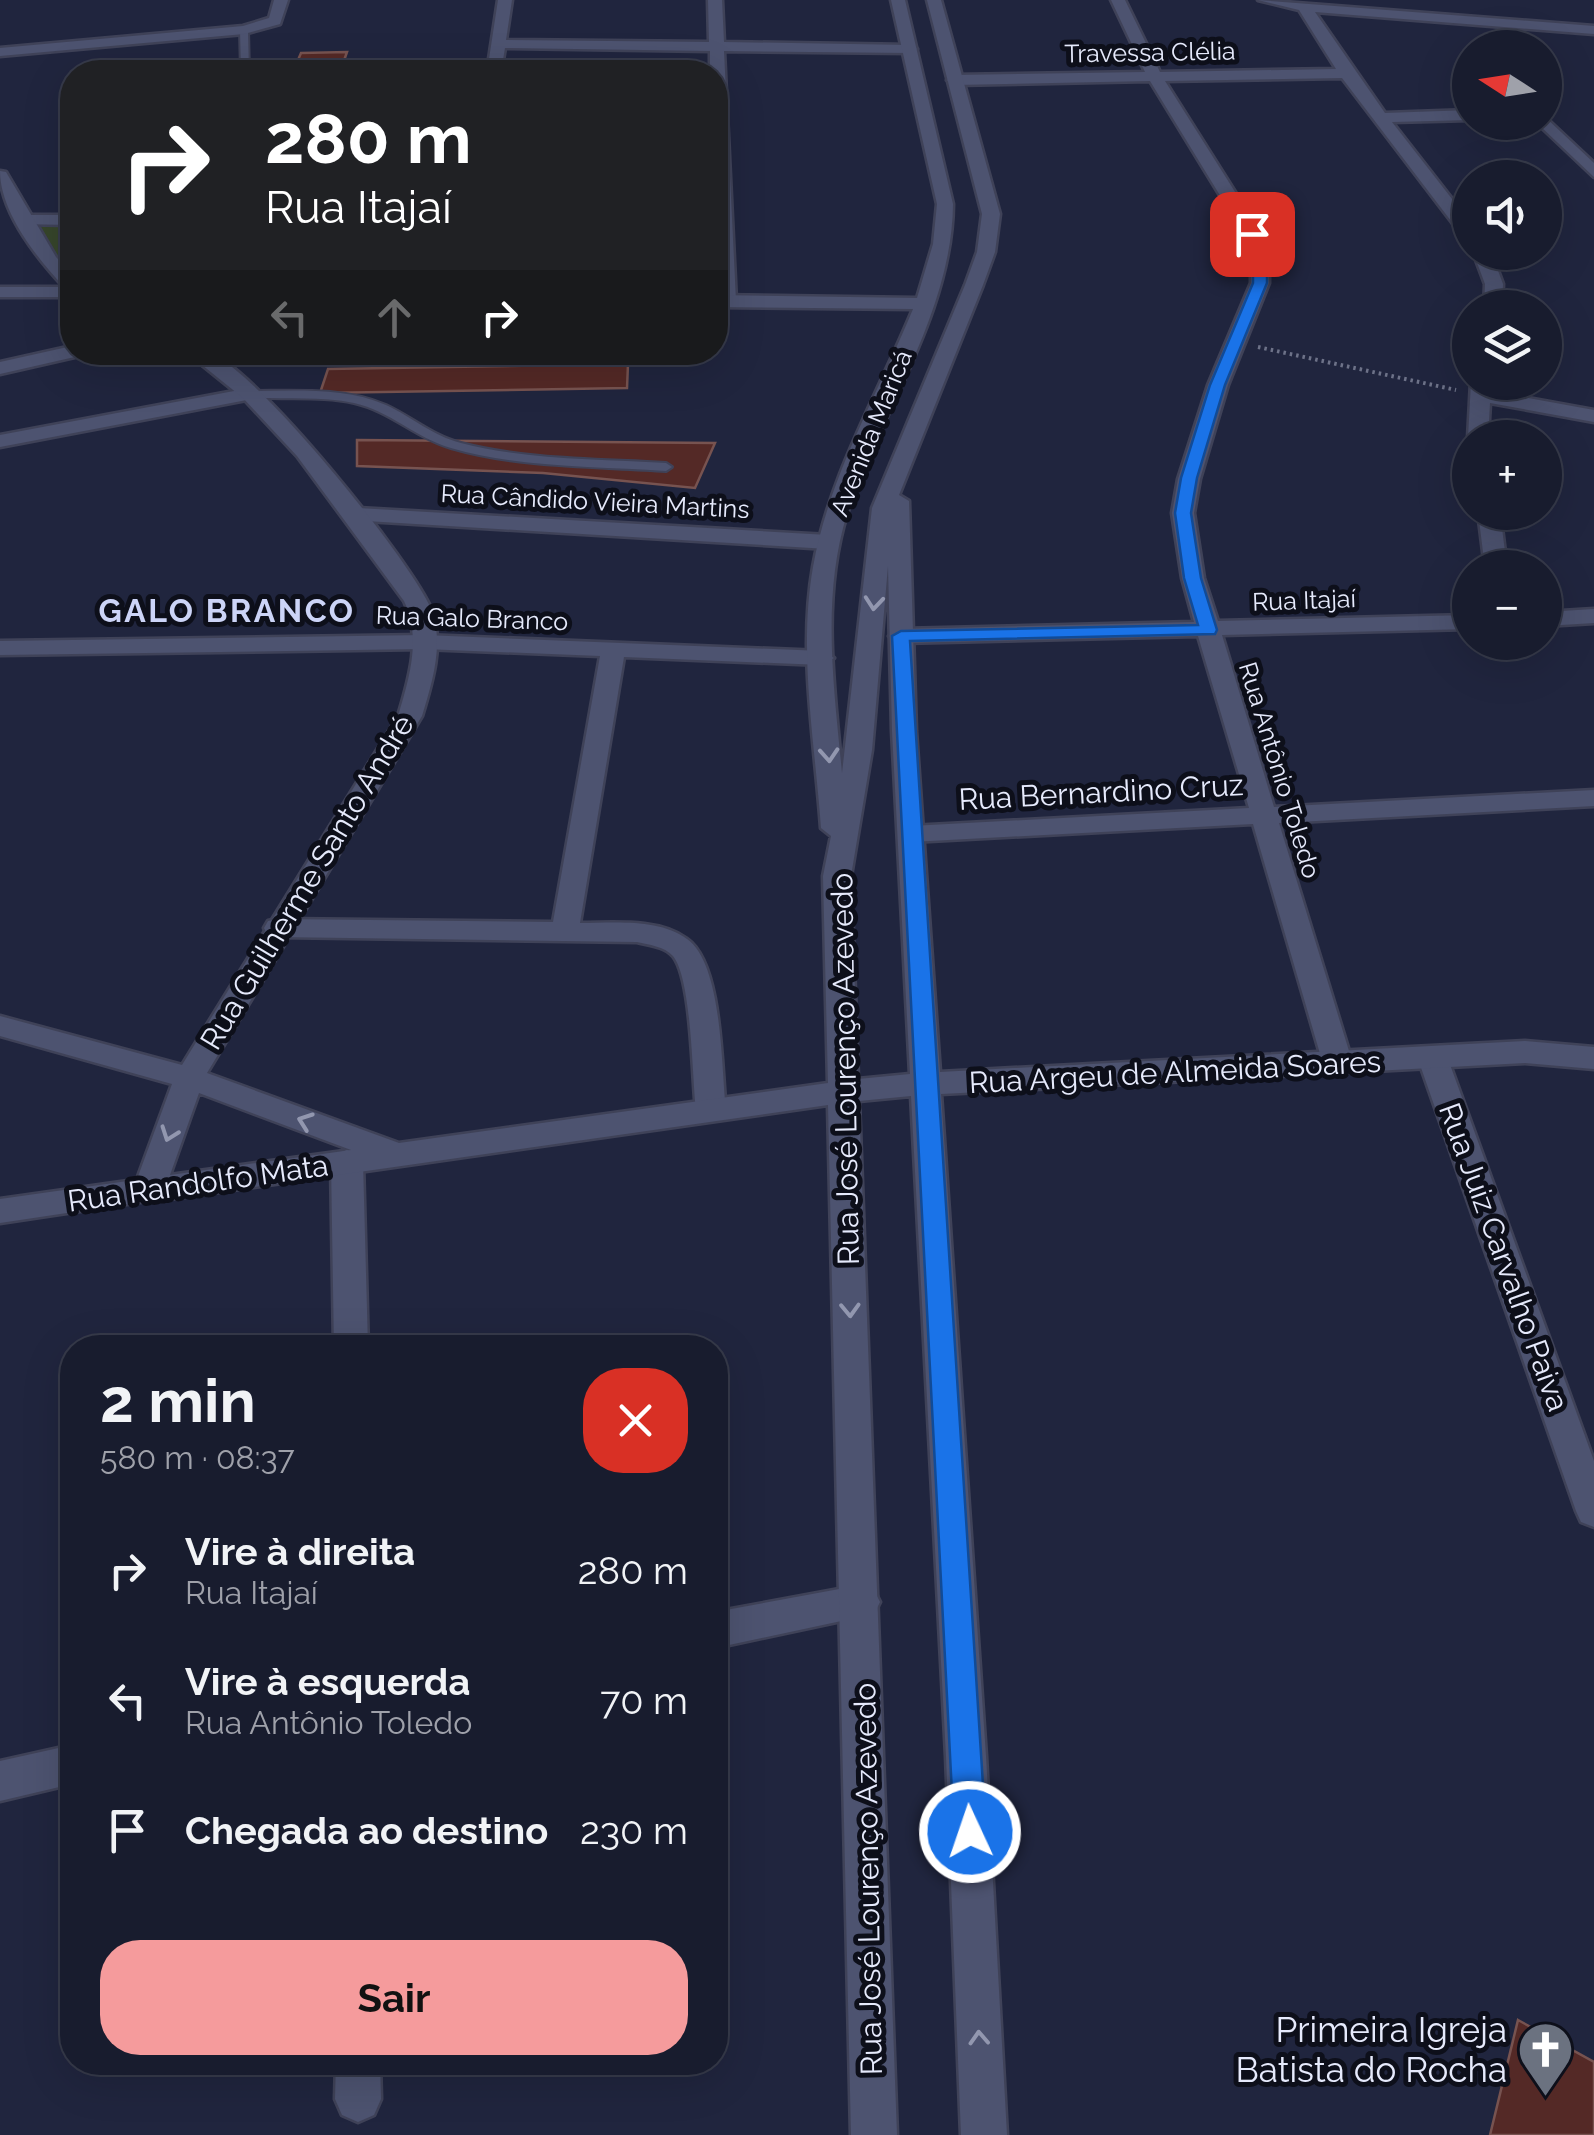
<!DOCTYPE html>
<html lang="pt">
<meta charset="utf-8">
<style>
body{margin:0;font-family:Raleway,sans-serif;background:#25293a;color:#f1f3f6;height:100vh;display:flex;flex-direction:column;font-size:38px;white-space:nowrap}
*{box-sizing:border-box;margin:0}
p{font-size:32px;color:#9fa1aa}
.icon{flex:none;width:55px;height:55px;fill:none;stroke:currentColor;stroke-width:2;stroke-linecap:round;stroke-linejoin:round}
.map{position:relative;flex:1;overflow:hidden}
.drawer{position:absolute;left:60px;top:1335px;width:668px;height:740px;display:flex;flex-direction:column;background:#181c2e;border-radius:40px;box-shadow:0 10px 40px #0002,0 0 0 2px #363a4a}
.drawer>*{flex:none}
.hud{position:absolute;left:60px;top:60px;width:668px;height:305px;border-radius:40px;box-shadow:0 10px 40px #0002,0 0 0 2px #363a4a;background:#202124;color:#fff;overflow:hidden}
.needle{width:65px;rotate:282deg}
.fabs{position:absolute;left:1452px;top:30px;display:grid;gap:20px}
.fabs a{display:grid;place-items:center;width:110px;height:110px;border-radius:50%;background:#181c2e;box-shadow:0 10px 40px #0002,0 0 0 2px #363a4a;font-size:50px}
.pin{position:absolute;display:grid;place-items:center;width:85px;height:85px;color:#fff;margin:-42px;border-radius:20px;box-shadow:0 5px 15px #0006}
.me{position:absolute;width:110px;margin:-55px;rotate:357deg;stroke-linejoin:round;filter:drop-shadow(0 0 8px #0008)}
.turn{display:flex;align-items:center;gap:35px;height:210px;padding:0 40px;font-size:45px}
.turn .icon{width:130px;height:130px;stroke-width:2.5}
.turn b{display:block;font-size:70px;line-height:85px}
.lanes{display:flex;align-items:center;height:95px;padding:0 40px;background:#0003;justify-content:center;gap:50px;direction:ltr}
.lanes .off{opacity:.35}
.round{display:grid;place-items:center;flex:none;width:105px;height:105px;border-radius:40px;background:#25293a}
.head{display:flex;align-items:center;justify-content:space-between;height:170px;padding:0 40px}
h1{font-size:60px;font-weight:700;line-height:75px}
.primary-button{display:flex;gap:20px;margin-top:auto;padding:20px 40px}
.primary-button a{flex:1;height:115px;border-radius:40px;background:#f59b9c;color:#111;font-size:40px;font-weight:700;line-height:115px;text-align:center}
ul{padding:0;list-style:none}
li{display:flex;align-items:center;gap:30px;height:130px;padding:0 40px}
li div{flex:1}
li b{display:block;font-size:38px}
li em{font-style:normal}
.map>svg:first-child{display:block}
</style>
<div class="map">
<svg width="1594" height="2135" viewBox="0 0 1594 2135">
<rect width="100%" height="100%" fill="#20253e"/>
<path fill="#36452b" d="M23 220H72V283L49 260Z"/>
<path fill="#542926" stroke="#775350" stroke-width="2.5" d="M347 52 340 72H293L301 53Z
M628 364 627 388 320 393 328 369Z
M357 440 715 443 695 488 543 473 357 466Z
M1518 2020 1594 2062V2135H1490Z"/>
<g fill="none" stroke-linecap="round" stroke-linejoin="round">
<defs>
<path id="lane" d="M244 27 248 30 249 72H241L240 30Z
M250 391C295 391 344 387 386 405 412 417 433 436 461 443 527 460 598 459 666 463L672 467 666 471C595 466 520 468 451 448 416 438 390 411 354 403 318 395 282 401 246 396L244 394Z"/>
<path id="street" d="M274 0H288L280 24 244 34 0 56V48L243 26 269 18Z
M498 0H512L506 40 709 42 708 0H722L724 42 910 45 917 49 910 53 724 51 736 301 727 307 718 301 715 72H710V51L505 48 501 72H487Z
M1111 0H1125L1160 72 1336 69 1299 10 1258 0 1594 26V34L1315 12 1385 113 1470 110V120L1392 122 1470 222V239L1464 238 1342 78 1165 81 1261 233 1269 259V283L1228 385 1200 479 1194 513 1204 578 1218 621 1470 615V629L1222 635 1274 807 1594 790V806L1279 823 1353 1064 1349 1072 1338 1075 1327 1072 1323 1064 1253 824 911 842 898 834 911 826 1249 808 1198 636 901 643 889 636 901 629 1194 622 1182 578 1172 513 1178 479 1208 385 1251 283V259L1243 233 1150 81 955 85 947 80 955 75 1145 72Z
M1545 117 1594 163V177L1539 125 1537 122H1545Z
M23 215H72V225L17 224V216Z
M1473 252H1491L1503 284 1502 308H1484L1485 284Z
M72 346V352H81L79 356 0 374V362Z
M1471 382H1491L1490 391 1594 410V422L1490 403 1488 438H1470V441L1468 438Z
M250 388 260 394 257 398 0 447V435Z
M358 508 828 535 839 542 828 549 350 520 347 515 350 510Z
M1478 512H1500L1507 568H1485Z
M1594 609V623L1545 626V612Z
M424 635 822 651 834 658 822 665 624 657 580 923C614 923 659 918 687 939 723 964 721 1069 726 1110L722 1118 711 1121 700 1118 696 1110C692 1077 692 980 673 956 664 946 649 945 637 942L278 937 268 935 264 928 268 921 278 919 553 922 600 656 424 649 0 655V641Z
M1433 1048 1444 1051 1448 1059 1594 1461V1527L1581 1522 1576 1511 1418 1059 1422 1051Z
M347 1150 358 1154 363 1162 368 1348H334L331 1162 336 1154Z
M149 1178 160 1181 165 1190 160 1199 0 1223V1199Z
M861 1585 874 1590 880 1602 874 1614 715 1648V1612Z
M72 1745V1784L0 1801V1761Z
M336 2062H380L381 2099 374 2115 358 2122 342 2115 335 2099Z"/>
<path id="secondary" d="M891 0H905L953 204C952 314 880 412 847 514 821 598 834 687 842 773L872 508 965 285 977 252 982 214 927 0H941L1000 214 995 252 983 285 899 495 909 501 916 731 940 1072 1525 1041 1594 1047V1069L1525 1063 941 1094 986 1756 1007 2135H961L946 1756 911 1096 859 1101 897 2135H851L828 1105 149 1202 138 1199 133 1190 172 1084 0 1036V1016L182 1065 398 716C409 679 422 638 404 601L297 456 243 398 186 352C192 352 203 351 209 353 254 366 414 564 432 611 444 645 432 683 422 716L207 1073 399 1143 828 1083 823 876 831 836 821 828C815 743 798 652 813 567 829 476 878 394 913 309L715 307V295L917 298 933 244 937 204ZM888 566 892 731 910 1074 858 1079 851 876 872 750ZM199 1093 351 1150 170 1175Z
M0 171 6 172 56 257 72 274V297H0V287H64C37 258 0 212 0 171Z"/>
</defs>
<use href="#lane" stroke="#3f4258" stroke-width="4"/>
<use href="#street" stroke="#3f4258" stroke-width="5"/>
<use href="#secondary" stroke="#3f4258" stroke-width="5"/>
<path stroke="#6d7288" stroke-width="4" stroke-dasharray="2.5 4" stroke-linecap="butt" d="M1258 347 1456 390"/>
<use href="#lane" fill="#4d5370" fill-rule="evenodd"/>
<use href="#street" fill="#4d5370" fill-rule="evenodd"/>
<use href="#secondary" fill="#4d5370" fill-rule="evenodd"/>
</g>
<defs><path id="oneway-chevron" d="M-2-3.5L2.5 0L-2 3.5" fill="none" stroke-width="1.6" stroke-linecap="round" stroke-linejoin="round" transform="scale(2.5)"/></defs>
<g stroke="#9297af">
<use href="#oneway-chevron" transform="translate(874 603) rotate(95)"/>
<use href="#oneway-chevron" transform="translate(829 755) rotate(86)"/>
<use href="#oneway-chevron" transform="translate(305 1121) rotate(-160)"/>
<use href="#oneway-chevron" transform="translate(169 1134) rotate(110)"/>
<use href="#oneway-chevron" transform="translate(850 1310) rotate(88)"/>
<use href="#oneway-chevron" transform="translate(979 2038) rotate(-93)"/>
</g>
<path fill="#1a73e8" stroke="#114b97" stroke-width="2.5" d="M1252 230 1259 234 1267 259V283L1225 385 1197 478 1191 513 1201 578 1217 630 1215 634 910 641 986 1832 981 1843 970 1848 959 1843 954 1832 892 636 901 631 1198 625 1184 578 1175 513 1181 478 1210 385 1253 283V259L1245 234Z"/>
<defs>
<symbol id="church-pin" viewBox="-11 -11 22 30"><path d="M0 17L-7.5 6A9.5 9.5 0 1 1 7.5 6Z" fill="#6b7280" stroke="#0d0f1a"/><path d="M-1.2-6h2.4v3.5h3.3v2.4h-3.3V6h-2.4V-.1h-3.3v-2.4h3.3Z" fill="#fff"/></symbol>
</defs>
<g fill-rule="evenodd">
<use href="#church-pin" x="1514" y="2018" width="63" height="86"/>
</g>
<g text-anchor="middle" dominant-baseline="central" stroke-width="10" stroke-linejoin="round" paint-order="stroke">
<g font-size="25" fill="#e6eafc" stroke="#0d0f1a">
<text transform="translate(1150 52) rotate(-1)">Travessa Clélia</text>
<text transform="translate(871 433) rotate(-68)">Avenida Maricá</text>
<text transform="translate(595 501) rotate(3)">Rua Cândido Vieira Martins</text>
<text transform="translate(1304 600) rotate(-2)">Rua Itajaí</text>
<text transform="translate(472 618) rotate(2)">Rua Galo Branco</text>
<text transform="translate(1280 770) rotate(73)">Rua Antônio Toledo</text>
</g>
<g font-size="30" fill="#e6eafc" stroke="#0d0f1a">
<text transform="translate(1101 792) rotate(-3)">Rua Bernardino Cruz</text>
<text transform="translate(307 882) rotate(-59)">Rua Guilherme Santo André</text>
<text transform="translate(845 1069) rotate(-91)">Rua José Lourenço Azevedo</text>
<text transform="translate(1175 1072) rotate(-3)">Rua Argeu de Almeida Soares</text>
<text transform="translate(198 1183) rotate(-8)">Rua Randolfo Mata</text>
<text transform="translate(1504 1257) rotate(70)">Rua Juiz Carvalho Paiva</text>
<text transform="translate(868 1879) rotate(-91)">Rua José Lourenço Azevedo</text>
</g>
<g font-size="32" font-weight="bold" letter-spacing="2.5" fill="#ccd4f7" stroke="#0d0f1a">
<text x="227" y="610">GALO BRANCO</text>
</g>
<g font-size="35" fill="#e6eafc" stroke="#0d0f1a" text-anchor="end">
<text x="1507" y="2029">Primeira Igreja<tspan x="1507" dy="40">Batista do Rocha</tspan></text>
</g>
</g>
</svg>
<div class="fabs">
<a><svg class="needle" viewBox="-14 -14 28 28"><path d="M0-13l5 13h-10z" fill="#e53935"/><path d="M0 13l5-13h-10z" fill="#9fa1aa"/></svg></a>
<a><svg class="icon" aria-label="sound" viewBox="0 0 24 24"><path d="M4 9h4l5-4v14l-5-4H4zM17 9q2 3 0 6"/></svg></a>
<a><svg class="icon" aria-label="layers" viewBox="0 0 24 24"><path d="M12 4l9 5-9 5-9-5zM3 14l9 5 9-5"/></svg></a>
<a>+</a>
<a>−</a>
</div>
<div class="pin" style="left:1252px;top:234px;background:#d93025"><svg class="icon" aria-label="arrive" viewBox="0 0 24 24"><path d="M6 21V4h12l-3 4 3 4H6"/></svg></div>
<svg class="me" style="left:970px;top:1832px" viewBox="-20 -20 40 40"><circle r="17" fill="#1a73e8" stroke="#fff" stroke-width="3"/><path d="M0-11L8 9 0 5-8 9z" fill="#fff"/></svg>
<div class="hud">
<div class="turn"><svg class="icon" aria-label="right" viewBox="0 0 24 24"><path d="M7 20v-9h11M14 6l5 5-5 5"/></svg><div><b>280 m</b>Rua Itajaí</div></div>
<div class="lanes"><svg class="icon off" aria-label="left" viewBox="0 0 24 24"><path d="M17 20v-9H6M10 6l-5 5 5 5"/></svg><svg class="icon off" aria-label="ahead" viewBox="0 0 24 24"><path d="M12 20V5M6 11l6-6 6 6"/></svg><svg class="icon" aria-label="right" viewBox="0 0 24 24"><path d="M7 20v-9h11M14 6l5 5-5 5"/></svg></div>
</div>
<section class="drawer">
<div class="head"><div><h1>2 min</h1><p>580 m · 08:37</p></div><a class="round" style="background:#d93025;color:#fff"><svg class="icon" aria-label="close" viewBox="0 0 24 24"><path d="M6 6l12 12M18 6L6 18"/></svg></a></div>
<ul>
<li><svg class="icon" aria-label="right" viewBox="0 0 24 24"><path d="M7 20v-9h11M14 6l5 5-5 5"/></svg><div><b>Vire à direita</b><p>Rua Itajaí</p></div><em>280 m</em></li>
<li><svg class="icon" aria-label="left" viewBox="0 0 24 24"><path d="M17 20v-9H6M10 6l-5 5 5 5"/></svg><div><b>Vire à esquerda</b><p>Rua Antônio Toledo</p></div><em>70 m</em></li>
<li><svg class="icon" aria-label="arrive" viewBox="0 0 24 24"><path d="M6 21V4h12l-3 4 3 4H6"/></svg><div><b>Chegada ao destino</b></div><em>230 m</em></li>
</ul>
<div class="primary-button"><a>Sair</a></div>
</section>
</div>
